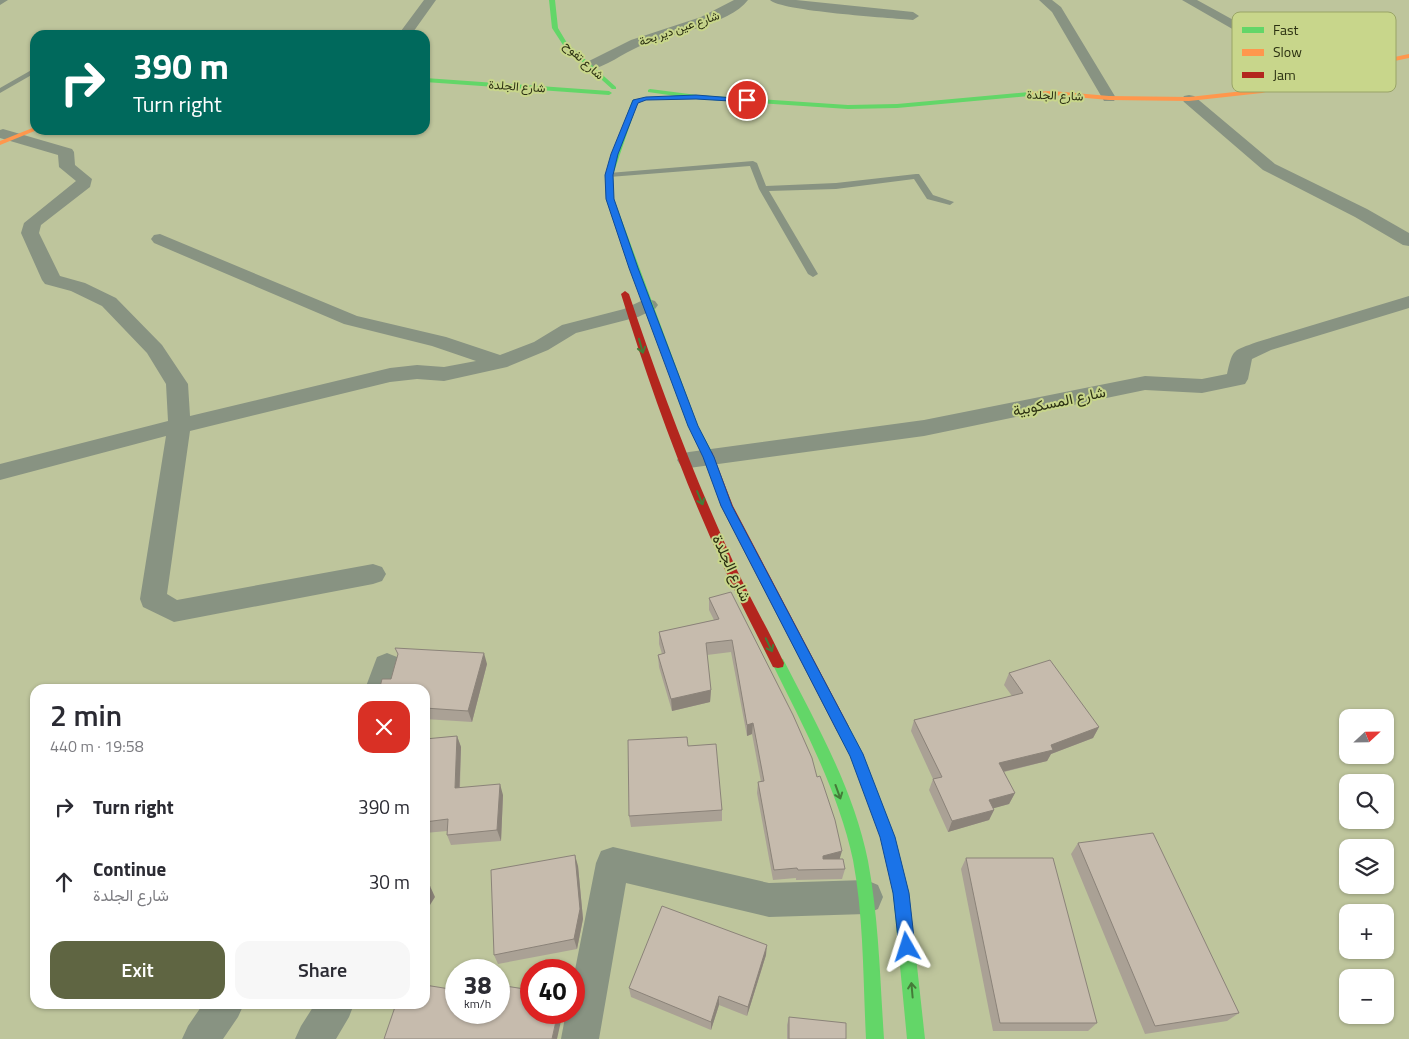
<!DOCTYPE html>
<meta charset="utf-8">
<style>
body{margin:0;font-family:"Titillium Web",Vazirmatn,sans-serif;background:#f7f7f7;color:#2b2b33;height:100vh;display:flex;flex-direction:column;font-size:19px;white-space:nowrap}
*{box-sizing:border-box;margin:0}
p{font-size:16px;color:#7c7c81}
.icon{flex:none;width:28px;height:28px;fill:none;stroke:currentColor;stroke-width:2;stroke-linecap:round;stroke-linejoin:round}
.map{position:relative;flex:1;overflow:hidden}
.side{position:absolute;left:30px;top:684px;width:400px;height:325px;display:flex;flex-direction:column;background:#fff;border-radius:15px;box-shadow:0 1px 4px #0004}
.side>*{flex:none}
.banner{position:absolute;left:30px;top:30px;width:400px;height:105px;border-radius:15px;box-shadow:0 1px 4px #0004;background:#00695c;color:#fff;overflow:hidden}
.needle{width:32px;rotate:68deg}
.controls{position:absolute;left:1339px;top:709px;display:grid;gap:10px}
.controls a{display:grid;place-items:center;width:55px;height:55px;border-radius:10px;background:#fff;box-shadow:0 1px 4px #0004;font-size:25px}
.speed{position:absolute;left:445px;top:959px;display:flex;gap:10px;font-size:25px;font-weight:700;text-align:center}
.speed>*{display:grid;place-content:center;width:65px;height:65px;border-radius:50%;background:#fff;box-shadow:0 1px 4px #0004;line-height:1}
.speed small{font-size:12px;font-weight:400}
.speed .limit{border:8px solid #d22;background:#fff;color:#111}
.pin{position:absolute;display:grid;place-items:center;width:42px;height:42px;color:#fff;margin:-21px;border:2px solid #fff;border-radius:50%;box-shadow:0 1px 5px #0007}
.me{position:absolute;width:55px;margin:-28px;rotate:354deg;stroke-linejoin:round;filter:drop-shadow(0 0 4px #0008)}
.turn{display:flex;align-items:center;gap:18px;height:105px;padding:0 20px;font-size:22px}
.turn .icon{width:65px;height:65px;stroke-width:2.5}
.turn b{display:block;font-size:35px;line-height:42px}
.round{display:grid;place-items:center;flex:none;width:52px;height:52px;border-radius:15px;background:#f7f7f7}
.headline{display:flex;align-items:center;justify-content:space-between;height:85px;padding:0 20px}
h1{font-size:30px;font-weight:600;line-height:38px}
.cta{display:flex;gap:10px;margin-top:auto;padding:10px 20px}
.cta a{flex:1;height:58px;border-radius:15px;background:#5f6542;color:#fff;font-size:20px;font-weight:600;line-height:58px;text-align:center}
.cta a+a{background:#f7f7f7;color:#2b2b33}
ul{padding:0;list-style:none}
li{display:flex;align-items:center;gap:15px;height:75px;padding:0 20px}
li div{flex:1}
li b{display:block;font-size:19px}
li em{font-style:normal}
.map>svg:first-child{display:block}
</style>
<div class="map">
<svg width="1409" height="1039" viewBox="0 0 1409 1039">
<rect width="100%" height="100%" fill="#bec59c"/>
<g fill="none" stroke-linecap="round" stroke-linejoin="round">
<path fill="#889382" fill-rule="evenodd" d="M35 68V73L0 93V88Z
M753 161 757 163 766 186 836 183 916 174H919L933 195 954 202 950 205 927 199 914 179 836 189 769 191 818 274 813 277 808 274 759 189 750 166 609 177 605 175 609 173Z"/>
<path fill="#889382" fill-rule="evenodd" d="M0 0H8L0 5Z
M424 0H436L411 35H398Z
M734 0H748C729 25 669 34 640 46 622 54 607 66 588 71L581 67 583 64 631 40 701 17Z
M770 0H796L913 12 919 16 913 20C891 18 780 11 770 0Z
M1039 0H1052L1061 7 1116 98 1114 101H1104L1052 12Z
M1182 0H1197L1326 71 1328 74 1321 78 1316 77Z
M1189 95 1194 96 1275 164 1367 209 1409 233V246L1403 245 1355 217 1263 170 1184 102 1182 99 1184 96Z
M3 129 72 149 74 152 75 165 92 179 90 187 41 225 39 233 60 276 85 283 116 298 162 345 188 384 190 416 390 368 417 365 444 367 476 361 432 346 344 324 154 243 151 239 154 235 160 234 357 316 446 337 500 355 534 342 562 325 624 309 641 301 648 299 655 301 658 305 655 309 638 317 576 333 548 350 507 367 444 381 417 379 390 382 190 431 167 594 177 600 373 564 382 567 386 574 382 581 373 584 174 622 143 607 140 599 166 436 0 480V464L168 421 166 384 147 353 102 306 71 291 45 284 42 280 21 233 24 223 76 181 59 167 58 155 0 138V130Z
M1409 296V308L1271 350 1252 359 1248 379 1245 384 1202 393 1145 390 924 436 689 468 681 466 677 460 681 454 689 452 924 420 1145 376 1202 379 1227 374C1233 348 1233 351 1257 342Z
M387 653 397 657 401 665 395 689H365L377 657Z
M613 847 769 883 866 880 878 885 883 897 878 909 866 914 769 917 626 883 599 1039H561L566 1012H574V975L596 863 601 851Z
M203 1004H244L238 1017 223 1039H182L188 1026Z
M315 1004H354L349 1017 336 1039H295L301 1026Z"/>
<path fill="#63d668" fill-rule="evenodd" d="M549 0H555L558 28 567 43 616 87V89H612L563 45 552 28Z
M425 78 609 91 612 93 609 95 425 82Z
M650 89 697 95 848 105 897 104 1029 92 1032 94 1029 96 897 108 848 109 697 99 648 92V90Z
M635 99 638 101 613 175 614 199 698 426 712 452 707 456 703 455 688 426 606 199 605 175 632 101Z
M778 658 783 659C816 723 854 790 868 861 879 920 880 980 884 1039H866C863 980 864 919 853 860 838 790 803 726 772 663L773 659Z
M842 721 847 723 863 754 895 837 909 893 925 1039H907L893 893 881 837 850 756 835 727 837 723Z"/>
<path fill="#ff974d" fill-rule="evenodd" d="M1409 54V58L1322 76 1262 93 1189 101 1109 100 1052 95 1029 96 1026 94 1029 92 1052 91 1109 96 1189 97 1262 89 1321 72Z
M35 127V130H37L0 145V141Z"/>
<path fill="#b3261e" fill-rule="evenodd" d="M625 291 629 294C660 387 695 479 736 568 751 600 769 631 784 663L783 667 778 668 773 667C757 635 741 604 726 572 684 482 650 388 621 294Z
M707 448 712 452 733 506 847 723 849 727 847 731 842 733 837 731 721 506 702 452Z"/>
</g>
<path fill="#aaa195" d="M709 598 817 777 840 859 845 869 842 879 796 880V878L773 880 757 793 758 782H761L752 734 747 736 731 652 707 655 711 690 710 702 672 711 659 667 658 655 662 654 659 644V632L714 620 709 610Z
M487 664 472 722 425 719V689L380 687 391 679Z
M1009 673 1099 727 1093 738 1051 754 1047 761 1004 772 1015 793 1009 804 993 808 994 810 989 820 948 832 929 790 933 779 911 731 914 720 1012 696 1004 685Z
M457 736 461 747 460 788 503 795 501 841 451 845 447 835V831L425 833V739Z
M688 746 722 810V821L631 827 629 816Z
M1078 843 1239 1013 1227 1021 1145 1034 1071 854Z
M966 858 1097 1023 1088 1031H993L961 869Z
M578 866 583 919 577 949 498 964 494 955Z
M766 955 747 1016 719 1005 711 1030 631 997 629 988Z
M789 1017 846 1039H787V1025Z"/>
<path fill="#8b8379" d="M484 653 487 664 472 722 468 711Z
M711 690 710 702 672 711 671 699Z
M753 723 752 734 747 736V725Z
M1099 727 1093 738 1051 754 1047 761 994 774 999 763Z
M457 736 461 747 459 799 455 788Z
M500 784 503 795 501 841 497 830Z
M1015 793 1009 804 984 811 989 800Z
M994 810 989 820 948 832 952 821Z
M842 851 839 861 820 866 823 856Z
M575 855 578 866 583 919 577 949 574 939Z
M430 886 435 897 425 913V893Z
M767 945 766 955 747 1016 748 1007Z
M719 996V1005L711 1030V1022Z
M558 1012H563L557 1039H552Z"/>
<path fill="#c6bbad" stroke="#8b8379" d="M731 592 793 715 812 758 817 777 820 776 823 784 835 820 842 851 823 856V859H843L845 869 798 870 797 868 774 870 758 782 764 781 753 723 747 725 732 640 706 643 711 690 671 699 658 655 665 653 659 632 719 619 709 598Z
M395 648 484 653 468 711 425 708V689H371L380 687 382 679H391L398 654Z
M1050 660 1099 727 1051 745 1053 750 999 763 1015 793 989 800 994 810 952 821 933 779 942 777 914 720 1023 693 1009 673Z
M457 736 455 788 500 784 497 830 447 835 448 819 425 822V739Z
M687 737 688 746 716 744 722 810 629 816 628 740Z
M1153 833 1239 1013 1155 1026 1078 843Z
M575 855 580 909 574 939 494 955 491 870Z
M966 858H1053L1097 1023H1000Z
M425 884 430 886 425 893Z
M662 906 767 945 748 1007 719 996 711 1022 629 988Z
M425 985 456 990V1012H499V985L531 990V1012H558L552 1039H384L396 1004H425Z
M789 1017 846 1023V1039H789Z"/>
<defs><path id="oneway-shaft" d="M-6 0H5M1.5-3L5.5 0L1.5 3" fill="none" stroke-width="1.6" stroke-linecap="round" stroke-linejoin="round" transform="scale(1.25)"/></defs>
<g stroke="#457b39">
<use href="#oneway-shaft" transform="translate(641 346) rotate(74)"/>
<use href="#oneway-shaft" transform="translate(700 498) rotate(67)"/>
<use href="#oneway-shaft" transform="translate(769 645) rotate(64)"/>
<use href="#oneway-shaft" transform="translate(838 792) rotate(70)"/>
<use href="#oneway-shaft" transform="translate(912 990) rotate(-95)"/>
</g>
<path fill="#1a73e8" stroke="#114b97" d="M696 95 747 99 750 100 747 102 696 99 646 100 638 103 618 154 613 175 614 199 638 268 698 426 714 457 732 506 863 754 895 837 909 893 915 947 913 953 907 955 902 953 899 947 893 893 880 837 850 756 721 506 703 457 688 426 629 268 606 199 605 175 611 154 633 100 646 97Z"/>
<g text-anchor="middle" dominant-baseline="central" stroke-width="4" stroke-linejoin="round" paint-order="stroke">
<g font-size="12" fill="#2c3112" stroke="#c8d68b">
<text transform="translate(679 28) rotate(-19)">شارع عين دير بحة</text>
<text transform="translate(584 60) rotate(43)">شارع تفوح</text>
<text transform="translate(517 86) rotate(4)">شارع الجلدة</text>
<text transform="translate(1055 95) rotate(2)">شارع الجلدة</text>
</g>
<g font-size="15" fill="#2c3112" stroke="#c8d68b">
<text transform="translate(1059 401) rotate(-12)">شارع المسكوبية</text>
<text transform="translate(732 568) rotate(65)">شارع الجلدة</text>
</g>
</g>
<rect x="1232" y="12" width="164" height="80" rx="8" fill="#c8d68b" stroke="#99a467" stroke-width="1"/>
<rect x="1242" y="27" width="22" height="6" fill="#63d668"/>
<rect x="1242" y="49" width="22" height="7" fill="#ff974d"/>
<rect x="1242" y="72" width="22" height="6" fill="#b3261e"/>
<g font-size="14" fill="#2c3112">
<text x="1273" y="35">Fast</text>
<text x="1273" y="57">Slow</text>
<text x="1273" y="80">Jam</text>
</g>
</svg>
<div class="controls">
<a><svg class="needle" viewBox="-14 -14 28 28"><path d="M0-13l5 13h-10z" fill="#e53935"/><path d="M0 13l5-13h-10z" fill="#7c7c81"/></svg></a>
<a><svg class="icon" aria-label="search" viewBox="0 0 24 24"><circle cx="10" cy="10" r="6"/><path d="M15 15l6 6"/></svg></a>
<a><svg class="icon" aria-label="layers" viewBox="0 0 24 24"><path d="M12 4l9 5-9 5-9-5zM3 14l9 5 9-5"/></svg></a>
<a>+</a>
<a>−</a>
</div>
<div class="speed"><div>38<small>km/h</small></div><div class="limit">40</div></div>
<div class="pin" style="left:747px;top:100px;background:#d93025"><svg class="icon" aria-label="arrive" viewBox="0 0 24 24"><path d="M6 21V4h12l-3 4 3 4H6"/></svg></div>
<svg class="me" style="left:907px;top:947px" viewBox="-20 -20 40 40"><path d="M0-17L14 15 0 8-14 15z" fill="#1a73e8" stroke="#fff" stroke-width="4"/></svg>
<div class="banner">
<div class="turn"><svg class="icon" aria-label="right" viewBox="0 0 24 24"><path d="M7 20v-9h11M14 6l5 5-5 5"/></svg><div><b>390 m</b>Turn right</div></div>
</div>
<section class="side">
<div class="headline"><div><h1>2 min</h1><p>440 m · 19:58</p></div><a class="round" style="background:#d93025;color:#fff"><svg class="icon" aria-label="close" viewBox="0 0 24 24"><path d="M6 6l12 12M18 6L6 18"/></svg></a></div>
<ul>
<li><svg class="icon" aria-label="right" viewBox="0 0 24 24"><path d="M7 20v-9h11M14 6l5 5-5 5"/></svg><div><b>Turn right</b></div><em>390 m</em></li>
<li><svg class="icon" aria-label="ahead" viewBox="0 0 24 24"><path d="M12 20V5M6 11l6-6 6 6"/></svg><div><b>Continue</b><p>شارع الجلدة</p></div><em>30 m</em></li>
</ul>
<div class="cta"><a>Exit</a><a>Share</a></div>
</section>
</div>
